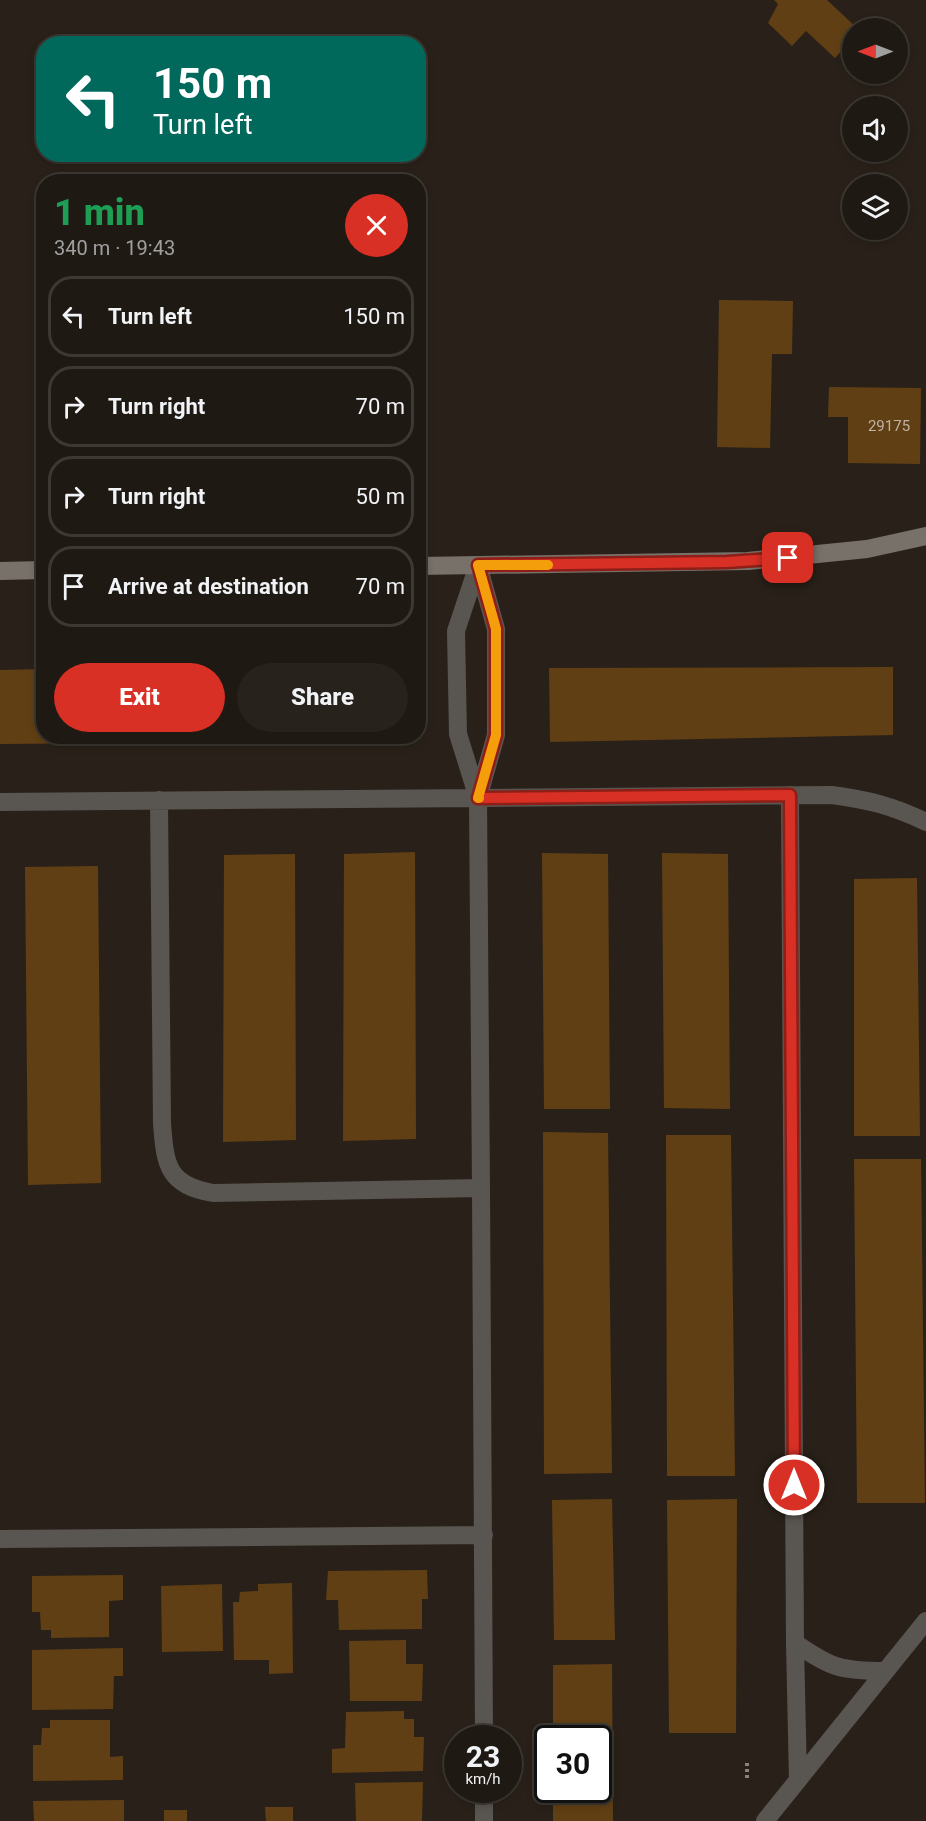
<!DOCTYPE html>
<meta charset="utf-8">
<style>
body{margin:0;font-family:Roboto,sans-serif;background:#27221c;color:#f1f3f6;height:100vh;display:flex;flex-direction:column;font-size:22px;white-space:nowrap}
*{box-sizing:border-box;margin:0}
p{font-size:20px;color:#a1a0a0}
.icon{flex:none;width:33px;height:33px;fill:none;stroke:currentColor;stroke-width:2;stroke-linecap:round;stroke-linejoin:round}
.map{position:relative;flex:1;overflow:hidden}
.panel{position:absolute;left:36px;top:174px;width:390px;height:570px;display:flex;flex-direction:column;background:#1f1913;border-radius:24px;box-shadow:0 3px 9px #0003,0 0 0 2px #3c3833}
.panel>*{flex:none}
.hud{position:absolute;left:36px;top:36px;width:390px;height:126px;border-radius:24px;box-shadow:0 3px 9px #0003,0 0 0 2px #3c3833;background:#00695c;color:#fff;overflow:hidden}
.needle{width:39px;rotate:270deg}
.buttons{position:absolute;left:842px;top:18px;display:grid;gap:12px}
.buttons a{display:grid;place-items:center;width:66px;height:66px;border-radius:50%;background:#1f1913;box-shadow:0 3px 9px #0003,0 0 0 2px #3c3833;font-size:30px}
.speed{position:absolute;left:444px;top:1725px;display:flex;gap:12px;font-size:30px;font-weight:700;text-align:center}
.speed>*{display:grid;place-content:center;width:78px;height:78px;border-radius:50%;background:#1f1913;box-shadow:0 3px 9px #0003,0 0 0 2px #3c3833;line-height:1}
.speed small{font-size:15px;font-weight:400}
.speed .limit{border:3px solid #111;border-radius:9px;background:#fff;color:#111}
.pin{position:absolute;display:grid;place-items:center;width:51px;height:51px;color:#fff;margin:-26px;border-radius:12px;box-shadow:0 3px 9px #0006}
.me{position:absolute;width:66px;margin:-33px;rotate:0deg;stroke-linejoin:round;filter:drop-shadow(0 0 4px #0008)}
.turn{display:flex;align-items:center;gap:21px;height:126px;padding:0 18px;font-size:27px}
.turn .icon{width:78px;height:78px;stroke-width:2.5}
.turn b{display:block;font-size:42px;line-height:51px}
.round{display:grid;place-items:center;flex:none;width:63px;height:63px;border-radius:32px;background:#27221c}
.summary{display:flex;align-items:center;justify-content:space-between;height:102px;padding:0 18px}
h1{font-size:36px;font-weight:800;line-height:45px;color:#1e9e55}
.action{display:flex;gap:12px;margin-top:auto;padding:12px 18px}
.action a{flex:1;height:69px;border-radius:36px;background:#d93025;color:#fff;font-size:24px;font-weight:800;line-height:69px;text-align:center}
.action a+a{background:#27221c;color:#f1f3f6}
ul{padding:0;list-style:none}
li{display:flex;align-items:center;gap:18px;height:81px;margin:0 12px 9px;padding:0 6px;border:3px solid #3c3833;border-radius:24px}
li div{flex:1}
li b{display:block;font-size:22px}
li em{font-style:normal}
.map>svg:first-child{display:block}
</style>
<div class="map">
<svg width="926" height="1821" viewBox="0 0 926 1821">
<rect width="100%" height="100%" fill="#292119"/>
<path fill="#603f14" d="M774 0H827L857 28H852V40L835 58 806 31 792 46 768 23 778 4Z
M719 300 793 301 792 354H772L770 448 717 447Z
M829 387 921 388 920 464 848 463V417H828Z
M893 667V735L550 742 549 668Z
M44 669V736H129V743L0 744V670Z
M152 736H407V743L152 745Z
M415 852 416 1139 343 1141 344 854Z
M542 853 608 854 610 1109H544Z
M662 853 728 854 730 1109 664 1108Z
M295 854 296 1140 223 1142 224 855Z
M98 866 101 1183 28 1185 25 867Z
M917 878 920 1136H854V879Z
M543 1132 608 1133 612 1473 544 1474Z
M666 1135H731L735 1476H667Z
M854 1159H921L925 1503H857Z
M612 1499 615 1640H554L552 1500Z
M737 1499 736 1733H669L667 1500Z
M427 1570 428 1599H422V1629L339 1630 338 1600H326L328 1571Z
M123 1575V1600L109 1601V1637L51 1638V1630H41L40 1612H32V1576Z
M292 1583 293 1673 269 1674V1660H234L233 1602H239L240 1592 258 1591V1584Z
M222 1584 223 1651 162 1652 161 1586Z
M406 1640V1664H423L422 1701H350L349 1641Z
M123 1648V1676H114L113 1709 32 1710V1650Z
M612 1664 613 1821H553V1790H598V1738H553V1665Z
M404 1711V1719H414V1737H424L423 1771 332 1773V1749L345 1748 346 1712Z
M50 1720H110V1757L123 1756V1780L33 1781V1745H41L42 1728H50Z
M423 1782 422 1821H356L355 1783Z
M124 1800V1821H34L33 1801Z
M265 1807H293V1821H266Z
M164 1810H187V1821H164Z"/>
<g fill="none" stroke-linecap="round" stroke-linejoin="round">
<path stroke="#8a837c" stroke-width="4" stroke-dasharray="3 3" stroke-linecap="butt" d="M747 1778V1763"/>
<path stroke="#595551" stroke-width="18" d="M478 565 456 631 458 734 478 798
M159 800 162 1123C165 1166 168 1185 213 1193L481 1188 478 798 496 735V629L478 565
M0 802 832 795C869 800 893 806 926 822
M481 1188 484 1738
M0 1539 484 1535
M795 1643C831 1668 841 1671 885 1671
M798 1780 926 1621
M484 1790V1821
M765 1821 798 1780 795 1643 790 795"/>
<path stroke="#77716a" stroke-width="18" d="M418 566 748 561 867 549 926 536
M0 571 44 570"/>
</g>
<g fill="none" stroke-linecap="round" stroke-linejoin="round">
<defs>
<path id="route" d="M788 558 727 562 478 565 496 629V735L478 798 790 795 794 1485"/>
</defs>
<use href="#route" stroke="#8d1f18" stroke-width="15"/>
<use href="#route" stroke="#d93025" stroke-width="10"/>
<path stroke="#f59e0b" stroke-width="10" d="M479 798H478L496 735V629L478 565H548"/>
</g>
<g text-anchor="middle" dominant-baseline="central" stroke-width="6" stroke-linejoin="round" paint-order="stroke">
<g font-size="15" fill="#beb2a3">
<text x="889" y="426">29175</text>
</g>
</g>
</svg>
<div class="buttons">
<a><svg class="needle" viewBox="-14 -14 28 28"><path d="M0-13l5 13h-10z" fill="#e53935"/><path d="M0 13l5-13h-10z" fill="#a1a0a0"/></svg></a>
<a><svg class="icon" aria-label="sound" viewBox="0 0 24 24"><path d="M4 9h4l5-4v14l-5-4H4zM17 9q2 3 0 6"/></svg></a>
<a><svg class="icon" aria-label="layers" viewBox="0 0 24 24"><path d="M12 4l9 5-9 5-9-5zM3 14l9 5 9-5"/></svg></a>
</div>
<div class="speed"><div>23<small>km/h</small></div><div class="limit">30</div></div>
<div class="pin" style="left:788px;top:558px;background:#d93025"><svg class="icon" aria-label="arrive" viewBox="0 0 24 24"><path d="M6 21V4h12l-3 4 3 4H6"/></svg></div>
<svg class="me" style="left:794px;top:1485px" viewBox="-20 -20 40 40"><circle r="17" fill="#d93025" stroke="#fff" stroke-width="3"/><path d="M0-11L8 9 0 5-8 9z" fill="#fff"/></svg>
<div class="hud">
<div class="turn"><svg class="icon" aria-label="left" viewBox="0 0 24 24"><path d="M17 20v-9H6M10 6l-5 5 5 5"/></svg><div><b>150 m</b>Turn left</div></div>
</div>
<section class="panel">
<div class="summary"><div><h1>1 min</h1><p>340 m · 19:43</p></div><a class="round" style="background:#d93025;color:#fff"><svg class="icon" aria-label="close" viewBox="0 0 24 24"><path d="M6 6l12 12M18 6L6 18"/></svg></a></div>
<ul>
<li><svg class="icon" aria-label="left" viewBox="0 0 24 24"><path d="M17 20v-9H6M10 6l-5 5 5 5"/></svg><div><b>Turn left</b></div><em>150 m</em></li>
<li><svg class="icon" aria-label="right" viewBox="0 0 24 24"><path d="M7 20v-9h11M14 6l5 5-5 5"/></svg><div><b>Turn right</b></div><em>70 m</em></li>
<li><svg class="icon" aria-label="right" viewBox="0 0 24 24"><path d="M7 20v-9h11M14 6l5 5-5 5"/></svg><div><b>Turn right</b></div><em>50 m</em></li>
<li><svg class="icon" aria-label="arrive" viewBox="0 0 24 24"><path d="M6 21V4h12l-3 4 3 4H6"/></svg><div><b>Arrive at destination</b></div><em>70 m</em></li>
</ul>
<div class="action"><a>Exit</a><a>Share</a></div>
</section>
</div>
